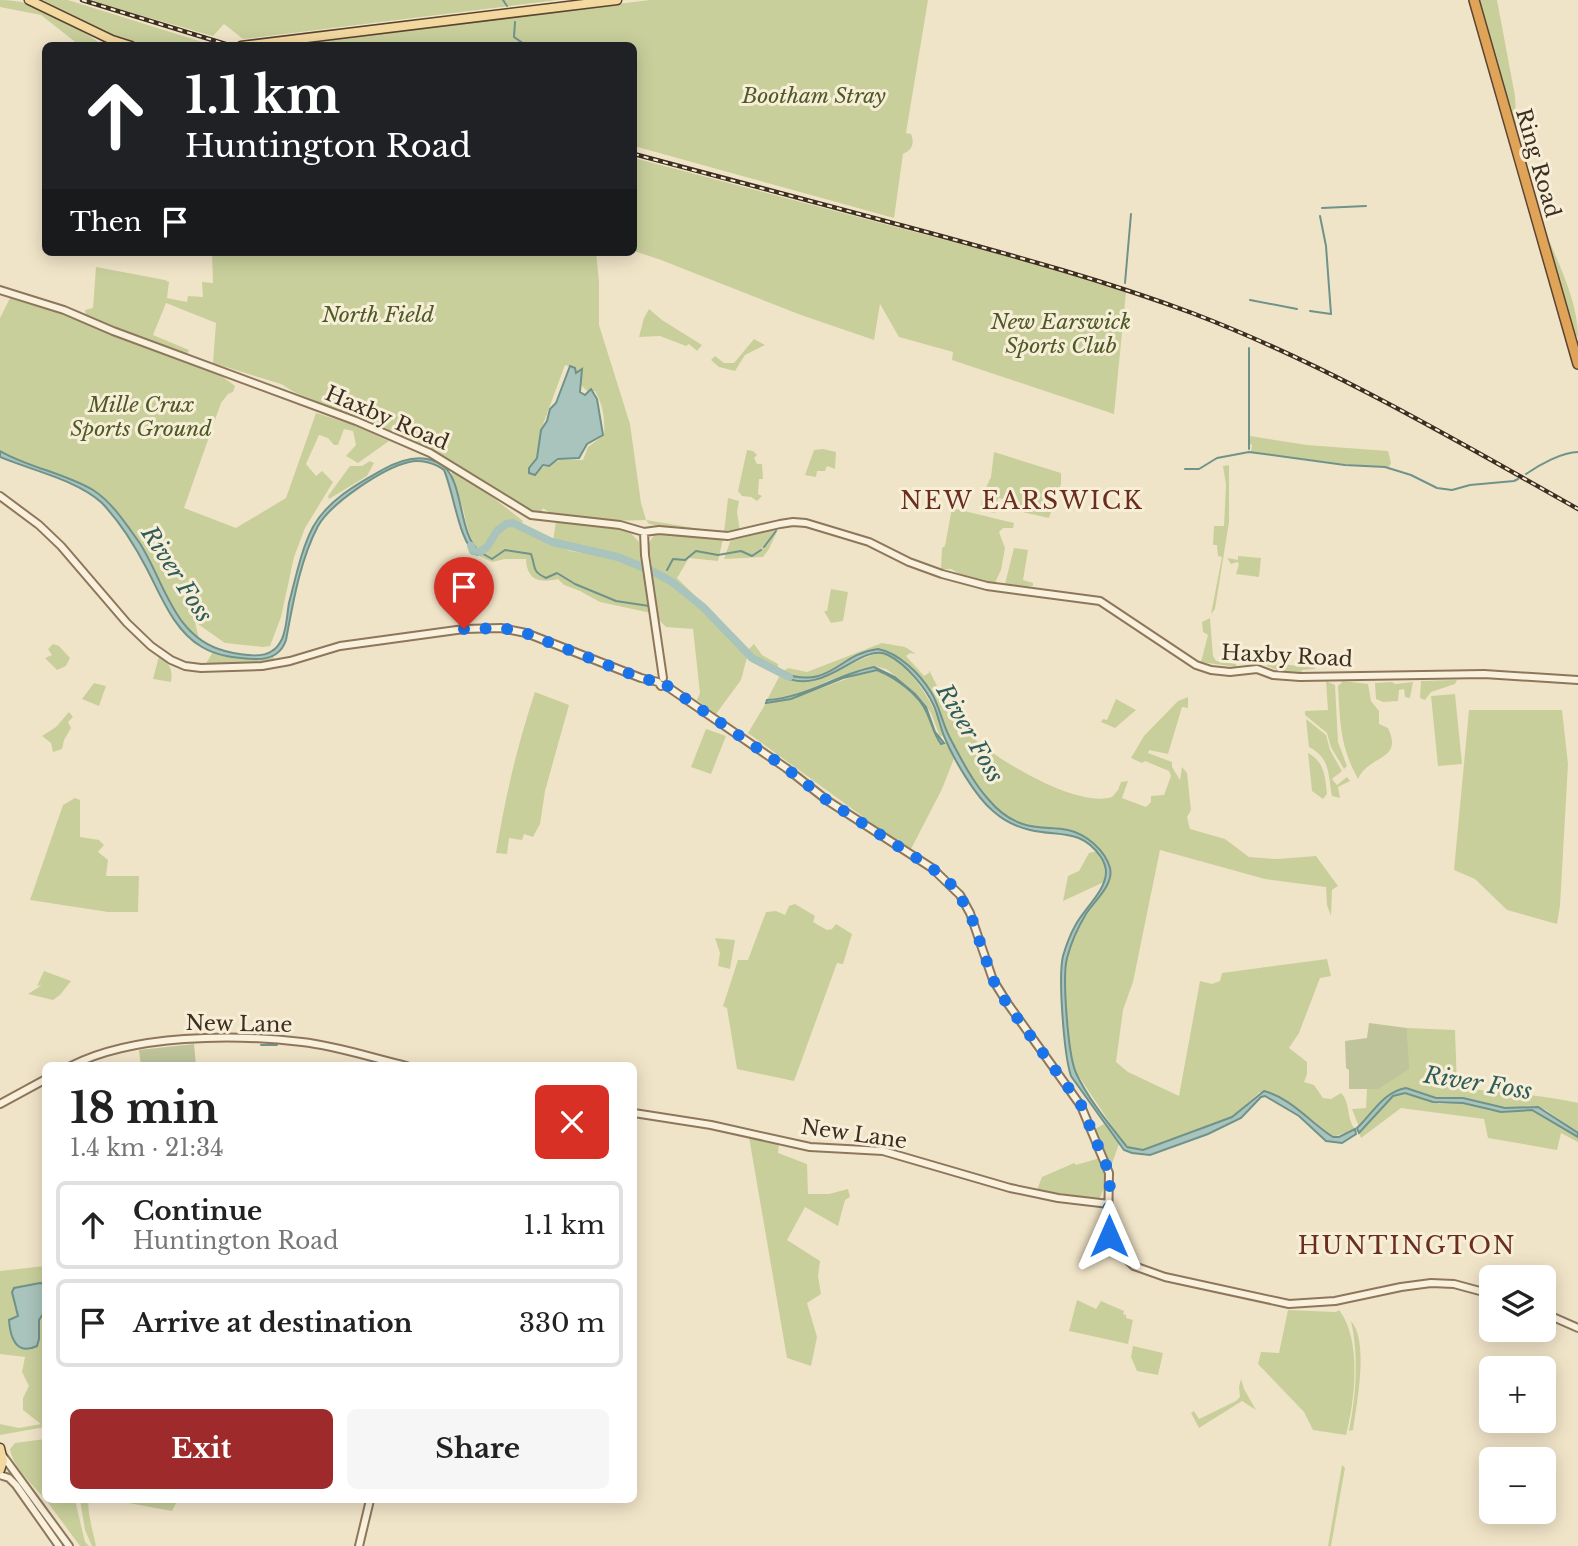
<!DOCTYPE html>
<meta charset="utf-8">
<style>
body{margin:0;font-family:"Libre Baskerville",serif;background:#f6f6f6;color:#222;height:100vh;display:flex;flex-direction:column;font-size:26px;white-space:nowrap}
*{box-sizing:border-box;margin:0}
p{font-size:23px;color:#767676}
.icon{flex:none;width:38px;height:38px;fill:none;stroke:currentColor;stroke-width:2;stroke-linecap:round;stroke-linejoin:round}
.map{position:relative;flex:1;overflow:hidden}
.details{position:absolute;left:42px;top:1062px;width:595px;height:441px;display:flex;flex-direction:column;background:#fff;border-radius:10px;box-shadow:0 4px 18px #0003}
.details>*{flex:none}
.hud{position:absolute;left:42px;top:42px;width:595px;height:214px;border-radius:10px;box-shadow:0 4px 18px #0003;background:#202124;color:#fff;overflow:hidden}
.tools{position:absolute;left:1479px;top:1265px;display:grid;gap:14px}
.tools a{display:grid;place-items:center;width:77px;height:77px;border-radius:10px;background:#fff;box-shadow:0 4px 18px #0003;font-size:35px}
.pin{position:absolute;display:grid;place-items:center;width:60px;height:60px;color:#fff;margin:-72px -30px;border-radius:50% 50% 50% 0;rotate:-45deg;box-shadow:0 0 7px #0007}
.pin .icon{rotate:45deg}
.me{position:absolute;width:77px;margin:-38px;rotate:0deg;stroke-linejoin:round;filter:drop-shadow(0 0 5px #0008)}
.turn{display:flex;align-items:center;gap:24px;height:147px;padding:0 28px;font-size:32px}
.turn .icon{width:91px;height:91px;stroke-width:2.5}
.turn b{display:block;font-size:49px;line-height:60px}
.then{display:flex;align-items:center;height:66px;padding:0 28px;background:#0003;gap:14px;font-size:26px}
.round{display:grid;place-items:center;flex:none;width:74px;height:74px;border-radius:10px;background:#f6f6f6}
.summary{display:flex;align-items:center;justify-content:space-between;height:119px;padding:0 28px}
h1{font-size:42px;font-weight:700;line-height:52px}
.cta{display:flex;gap:14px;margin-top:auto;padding:14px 28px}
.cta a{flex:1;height:80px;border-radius:10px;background:#9e2a2b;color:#fff;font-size:28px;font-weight:700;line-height:80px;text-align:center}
.cta a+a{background:#f6f6f6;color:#222}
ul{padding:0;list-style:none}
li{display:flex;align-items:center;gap:21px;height:88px;margin:0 14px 10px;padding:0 14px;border:4px solid #e0e0e0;border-radius:10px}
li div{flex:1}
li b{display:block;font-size:26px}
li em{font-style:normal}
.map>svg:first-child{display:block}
</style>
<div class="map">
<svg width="1578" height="1546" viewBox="0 0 1578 1546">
<rect width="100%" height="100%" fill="#f0e4c8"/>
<path fill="#c9cf9b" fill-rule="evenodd" d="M0 0C10 0 19 1 28 4 41 8 95 36 101 45H79L41 15 0 7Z
M35 0H68L212 45H149L124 41Z
M87 0H558L243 39 224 24 213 36Z
M650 0H928L906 133 911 134C915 144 912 150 903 154L894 218 634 146V46H278Z
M1478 0H1497L1515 96 1517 136Z
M634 158 1014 258 1126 292 1114 414 952 360 953 352 899 337 880 304 874 340 801 315 661 260 634 251Z
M1550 242C1562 272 1578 304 1578 337L1573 334 1553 263Z
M212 252H596L599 282V325L630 424 641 503 646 520 724 533 728 498 739 501 737 512 740 531C709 535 679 529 649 524L646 520C625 521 557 522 543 508L541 513C502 503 471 470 435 452L294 392 281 384 213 363 216 323 166 303 153 335 189 350 187 354 86 317 85 310 93 308 96 267 165 280 169 282 167 298 187 302 188 296 203 297 202 282 213 283ZM565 365 575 368 582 386 587 391H595C603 405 605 418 604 435L588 447 583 460H560L549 466 540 468 536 475 529 473 533 462 537 458 541 430Z
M10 298 50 310 119 337 164 351 219 374 235 386 233 392 228 394 221 403 184 508 236 528 286 498 316 413 351 424 389 441 358 463 346 456 356 445 353 431 344 429 338 445H334L328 438 319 435 306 464 316 476 322 471 333 482 305 528 294 557 281 617 270 646 263 647 225 643 195 622 199 639C155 599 145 523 94 491 66 473 30 467 0 451V318Z
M649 309 662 320 702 345 697 351 689 344 686 346 660 336 639 337 644 318Z
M754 339 765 345 745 355 735 371 719 367 711 360 715 356 724 363H734Z
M1250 436 1307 445 1388 451 1391 463 1389 467 1345 464 1251 452 1252 445 1250 444Z
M823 449 836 452 835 469 827 466 825 471H817L816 477 805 475 814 450Z
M747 450 753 451 757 455 754 458 757 464H762L763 479H759L758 494 762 496 757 501 751 497 742 496 738 491Z
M994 452 1061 473V484L1049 518 1018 511 1020 502 998 498 995 513 980 510 984 492 991 477Z
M370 461 374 463 367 476 329 499 328 496 350 466H362Z
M1229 465V522L1215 609 1211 614 1222 557 1218 556 1217 545H1213L1214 526H1224L1226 485 1223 466Z
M453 471 482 489 523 521 522 523 507 522 493 533 485 545 478 550C469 537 467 527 464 513 461 500 455 487 451 474Z
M952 508 1014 523 1013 528H1003L999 532 1005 548 1001 570 995 583 992 584 967 578 951 569H941L942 548 945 546Z
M556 521 629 531 639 542 642 568C627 551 576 546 553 541Z
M506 525 517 526 552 544 570 551 609 557 643 570 651 613 600 602 580 591 564 585 558 579C540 583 527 581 526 559H505L492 562 477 555Z
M779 527 769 549 763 557 724 559 731 539Z
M662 534 723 539 718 561 689 558 677 578 749 649 754 644 762 655 778 664V671L763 663 749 650 741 680 716 714 697 700 700 693 693 629 666 627 659 620 650 553 647 546 654 535Z
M1014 548 1028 550 1023 580 1033 583V586L1024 587 1005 584Z
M1238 556 1261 558 1259 577 1236 574 1239 564 1237 562 1231 564 1227 558 1238 560Z
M831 589 848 592 843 621 831 623 824 611H827Z
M1210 618 1213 656 1216 661 1236 664V667L1201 662 1208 635 1203 632 1202 622Z
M882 643 905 647 916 654 910 653 906 656 924 676 929 673V670C938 687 948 711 961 726 983 752 1073 809 1112 797L1118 790 1121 782 1128 781 1122 798 1146 807 1151 802V796L1164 795 1171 776 1169 771 1145 761 1142 763 1131 758 1144 736 1178 701 1188 697V708L1182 707 1168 754 1149 750 1148 753 1172 762V767L1180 780 1182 767 1187 773 1191 810 1187 817 1190 829 1225 839 1249 857 1277 859 1316 856 1338 886 1332 890 1331 916 1327 905 1326 887 1265 879 1160 850 1133 982 1123 1010 1116 1062 1128 1072 1179 1096 1200 981 1212 984 1220 981 1222 973 1327 959 1331 976 1320 978 1299 1033 1289 1048 1307 1062V1074L1304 1082 1314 1085 1323 1098 1331 1099 1341 1093C1351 1103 1346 1119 1355 1129L1333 1137 1314 1121 1296 1110 1260 1092 1232 1117 1143 1150 1126 1147 1076 1072C1067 1050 1062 985 1066 961 1068 950 1075 937 1080 926 1087 912 1112 886 1110 871 1109 865 1106 861 1104 856 1083 822 1053 835 1023 824 1009 819 998 811 988 800 971 781 957 755 947 732 941 719 939 704 931 692 920 674 899 654 878 650 842 662 821 687 781 673L788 668 807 672Z
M53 644 59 646 70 658 66 666 57 670 45 658 52 655 48 649Z
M213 652C232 659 254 662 273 656L275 660 248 663 205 665Z
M886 652C917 676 931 698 944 734L940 737 931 713 924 703 897 677 886 669 874 666 830 680 797 695 767 700 780 675C818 696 849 656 886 652Z
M159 656C170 664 173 669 171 682L153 679Z
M1267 662 1298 666H1315V669L1302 670V674L1282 672 1267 666Z
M871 670C891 669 914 693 925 708 932 719 933 733 941 744L947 742 955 756 942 789 911 849 884 832 748 733 766 703 791 699Z
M1457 680 1455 684 1431 692 1425 700 1420 698 1421 681Z
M1326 681 1335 685 1338 742 1347 766 1344 769 1331 747 1327 733 1305 715V711L1328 710Z
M1343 681 1368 684 1371 701 1379 711V724L1388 728C1404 761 1368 755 1358 779 1340 746 1340 722 1338 686Z
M1392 682 1395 684 1413 682 1410 698 1405 697 1404 689 1399 690 1398 701 1383 702 1376 699 1375 683Z
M94 683 106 686 99 706 82 699Z
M535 692 569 705 545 791 540 824 533 837 524 834 522 840 509 838 507 854 496 853C505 798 517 746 535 692Z
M1455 694 1462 764 1438 766 1431 696Z
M1116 699 1136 710 1115 728 1101 722 1103 719 1107 720Z
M1469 710H1562L1568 764 1560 906 1557 924 1507 910 1475 879 1454 870Z
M69 712 73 717 68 722 71 728 64 740 62 749 53 752 51 743 42 736 56 727Z
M1306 719 1326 735 1330 750 1342 771 1332 779 1337 785 1347 777 1350 781 1338 787 1340 798 1332 796C1328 776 1331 758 1309 747Z
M706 729 726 736 711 774 691 767Z
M1308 753C1325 762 1325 777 1327 794L1323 799 1312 791Z
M75 798 80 800V837L99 840 104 845 98 852 108 860 106 876H139L138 912H108L30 900 63 805Z
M1097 851 1106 868 1104 882 1063 901 1068 876 1079 871 1089 853Z
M795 904 815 916 813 922 827 930 832 929 836 924 852 934 843 964 837 963 794 1081 737 1069 727 1008 723 1006 738 960H748L766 912 776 911 785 915 789 906Z
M715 938 735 940 730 969 718 966 720 953Z
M44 971 71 981 60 995 53 1000 28 994 42 985 37 986Z
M1407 1028 1455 1030 1457 1087C1497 1093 1539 1094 1578 1103V1133L1546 1110 1535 1106 1505 1108 1463 1098H1436L1406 1088 1390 1094 1359 1127 1352 1109 1366 1108 1367 1089H1379L1408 1069Z
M1399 1093H1410L1439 1104 1463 1103 1491 1111H1535L1578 1137V1142L1561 1133 1557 1150 1488 1138 1484 1119 1401 1108 1361 1138 1359 1133 1387 1101Z
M1104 1124 1119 1144 1110 1169 1095 1129Z
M749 1137 779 1144 778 1153 807 1164 808 1194H829L848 1189 850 1197 845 1200 838 1226 805 1207 787 1240 820 1261 818 1276 821 1294 807 1303 817 1337 811 1366 787 1358Z
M1100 1158 1107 1182 1099 1199 1037 1190 1042 1177 1074 1163 1076 1165Z
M45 1266V1427L0 1435V1424L19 1428 41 1424 23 1410V1398L29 1386 22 1372 25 1357 0 1354V1271Z
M1077 1300 1096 1309 1101 1301 1124 1311 1123 1314 1126 1315V1318L1133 1320 1128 1344 1069 1331Z
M1288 1310 1336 1312 1339 1310C1362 1339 1355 1400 1346 1435L1313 1430 1304 1412 1258 1364 1261 1352 1279 1353Z
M1351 1321C1369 1341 1357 1402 1353 1430L1349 1431C1356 1395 1359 1357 1351 1321Z
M1133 1346 1163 1353 1158 1375 1137 1371 1131 1357Z
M1241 1379 1244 1389 1256 1410 1242 1401 1199 1428 1191 1413 1194 1411 1199 1419 1236 1401 1240 1397 1239 1387Z
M45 1439V1445L43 1446 46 1500C34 1486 13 1468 10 1449L15 1443Z
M1342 1465 1345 1468 1331 1546H1328Z
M46 1500H75L85 1542 89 1546H80Z
M80 1500H89C86 1509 94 1535 96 1546H92L85 1530Z
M124 1500H171L177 1501 172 1511 123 1502Z"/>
<path fill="#bfc49a" d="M1369 1023 1407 1028 1409 1069 1379 1089H1349V1070L1346 1068 1345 1041 1367 1038Z
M194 1044 196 1066H141L139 1050Z"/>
<path fill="#a9c4bc" stroke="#6f938a" stroke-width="2" d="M570 366 575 368 576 373 582 369 580 392 585 395 591 389 597 399 603 435 587 444 579 458 558 459 549 466 543 465 535 475 529 473V468L537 458 541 430 547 421 550 409 556 403Z
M0 451C30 468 64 473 93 490 112 502 126 524 139 542 164 580 173 638 225 651 237 654 261 659 272 651 276 649 280 643 282 639 287 628 287 614 289 603 296 577 301 550 313 527 328 500 357 484 382 470 400 460 423 452 442 465 464 480 458 534 479 551L477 555C459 543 454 493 444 470 435 463 420 459 409 462 383 468 331 503 318 526 300 560 293 603 286 640 281 655 269 660 253 659 235 658 217 656 202 647 174 631 161 596 147 569 135 546 120 522 102 503 77 480 31 470 0 457Z
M878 649C899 653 920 674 931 692 939 705 942 722 949 736 960 757 972 781 988 799 998 811 1011 821 1026 825 1040 829 1055 827 1068 830 1086 834 1105 850 1110 868 1114 885 1094 901 1086 914 1078 927 1071 943 1067 958 1062 977 1068 1055 1076 1073 1088 1099 1109 1124 1127 1147L1143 1150 1232 1117 1264 1091C1291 1098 1311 1123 1333 1137H1339L1355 1129 1356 1134 1342 1143 1326 1141 1299 1116 1265 1096 1261 1097 1241 1118 1208 1134 1150 1155 1132 1153 1124 1150 1071 1076C1064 1055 1058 977 1063 956 1066 946 1070 935 1075 926 1083 910 1106 891 1106 872 1106 866 1104 862 1101 857 1081 828 1059 837 1030 830 1017 827 1003 820 993 811 975 796 953 758 944 736 940 726 938 715 934 706 926 688 906 664 888 655 860 641 824 700 780 675L781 673C833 690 837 654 878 649Z
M874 667 895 677 915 694 926 707 935 732 944 743 941 744C934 735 932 724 927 713 919 694 896 678 877 670L843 678 791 699 766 703 767 700C806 698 837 674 874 667Z
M1406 1088 1436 1098H1463L1505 1108 1538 1107 1578 1133V1137L1532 1110 1501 1112 1463 1103 1433 1102 1405 1093 1393 1096 1359 1133 1357 1128C1373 1113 1383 1092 1406 1088Z
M40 1283 45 1284V1311L39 1320V1339L37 1346C16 1356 10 1337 9 1320L18 1316 12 1292 14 1288Z"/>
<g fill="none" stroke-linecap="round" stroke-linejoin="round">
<path stroke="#6f938a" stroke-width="2" d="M503 0 507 6
M515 22 514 37 527 46
M1322 208 1366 206
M1125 283 1131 214
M1250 300 1297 309
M1310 311 1331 314 1326 246 1320 216
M1249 449V348
M1185 469H1199L1217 458 1249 452 1345 465 1385 467 1411 475 1437 488 1452 490 1470 485 1514 481 1518 479
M1526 474C1539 465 1562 452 1578 452
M764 547 776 531
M480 552 492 559 505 550 531 554C536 567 531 571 546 578L557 573 575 584 616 601 649 606
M667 570 673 559 685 560 696 551 718 555 741 551 752 556 761 550
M261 1045H277"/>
<path stroke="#a9c4bc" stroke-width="8" d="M471 546 473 551 480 552 487 547 497 531 506 524 513 523 552 542 618 557 656 573 672 582 703 607 752 658 789 677"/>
<defs>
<path id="minor" d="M0 290 64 310 113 331 356 421 430 453 531 515 620 525 644 532 659 530 728 536 780 524 793 522 806 523 869 542 909 562 942 574 987 586 1100 601 1196 665 1211 670 1230 672 1257 669 1273 675 1300 677 1484 674 1578 680
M0 496 39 525 61 546 127 623 151 646 171 660 185 666 201 668 262 666 290 661 340 646 464 629 501 628 526 633 641 678 658 682 661 686 665 685 786 768 828 801 932 868 960 895 970 913 993 980 1008 1004 1081 1106 1109 1173 1108 1232 1117 1250 1134 1266 1165 1277 1289 1304 1335 1301 1401 1287 1431 1283 1454 1284 1491 1294
M644 532 645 555 663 678
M71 1066C133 1034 234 1034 302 1042 338 1046 372 1058 407 1066
M0 1104 46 1079
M634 1113 711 1125 810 1147 883 1151 1010 1188 1058 1198 1109 1204
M1544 1313 1578 1328
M3 1456 69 1546
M0 1475 9 1478 16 1485 59 1546
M359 1546 370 1500"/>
<path id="major" d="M29 0 112 40 131 46
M241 46 617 0
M0 1448 3 1461 0 1470"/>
<path id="highway" d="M1474 0 1578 364"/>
</defs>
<use href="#minor" stroke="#8d765c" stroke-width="10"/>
<use href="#major" stroke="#5b4430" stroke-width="11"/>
<use href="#highway" stroke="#5b4430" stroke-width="12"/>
<use href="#minor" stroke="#faf1dc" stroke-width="6"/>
<use href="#major" stroke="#f3d9a0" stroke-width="8"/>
<use href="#highway" stroke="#e0a458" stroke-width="9"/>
<defs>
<path id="rail" d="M82 0 232 46
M634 154C732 181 831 206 930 233 1018 257 1106 281 1192 313 1328 365 1452 438 1578 509"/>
</defs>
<use href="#rail" stroke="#3d2e20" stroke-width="4.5"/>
<use href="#rail" stroke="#f7eed8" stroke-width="2" stroke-dasharray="5" stroke-linecap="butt"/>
</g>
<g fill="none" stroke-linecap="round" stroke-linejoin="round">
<path stroke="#1a73e8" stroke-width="12" stroke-dasharray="0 21.6" d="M464 629 500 628 520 631 641 678 658 682 660 686 666 685 786 768 828 801 932 868 953 886 970 913 993 980 1007 1004 1081 1105 1109 1172 1110 1191 1107 1228 1109 1236"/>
</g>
<g text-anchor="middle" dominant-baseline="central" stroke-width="6" stroke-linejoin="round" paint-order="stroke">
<g font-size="21" font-style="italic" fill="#4d5a26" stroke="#f7eed8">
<text x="814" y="96">Bootham Stray</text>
<text x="378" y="315">North Field</text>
<text x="1061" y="322">New Earswick<tspan x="1061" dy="24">Sports Club</tspan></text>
<text x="141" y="405">Mille Crux<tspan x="141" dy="24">Sports Ground</tspan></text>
</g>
<g font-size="21" fill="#3d2e20" stroke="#f7eed8">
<text transform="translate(1538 163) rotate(74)">Ring Road</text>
<text transform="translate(387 418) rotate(23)">Haxby Road</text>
<text transform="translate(1287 656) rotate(3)">Haxby Road</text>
<text transform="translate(239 1024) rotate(1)">New Lane</text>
<text transform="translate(854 1134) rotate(8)">New Lane</text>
</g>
<g font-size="23" font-style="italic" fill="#2f5d5a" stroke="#f7eed8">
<text transform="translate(177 574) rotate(57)">River Foss</text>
<text transform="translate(970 733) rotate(60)">River Foss</text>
<text transform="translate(1478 1083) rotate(9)">River Foss</text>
</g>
<g font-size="24" letter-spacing="2" fill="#6b2e1e" stroke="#f7eed8">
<text x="1022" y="500">NEW EARSWICK</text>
<text x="1407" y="1245">HUNTINGTON</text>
</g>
</g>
</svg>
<div class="tools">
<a><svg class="icon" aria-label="layers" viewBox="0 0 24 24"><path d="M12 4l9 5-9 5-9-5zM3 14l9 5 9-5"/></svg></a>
<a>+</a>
<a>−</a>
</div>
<div class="pin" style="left:464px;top:629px;background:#d93025"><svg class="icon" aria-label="arrive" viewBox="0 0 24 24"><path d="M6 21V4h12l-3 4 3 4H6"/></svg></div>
<svg class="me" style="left:1109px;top:1236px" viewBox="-20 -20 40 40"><path d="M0-17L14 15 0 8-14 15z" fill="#1a73e8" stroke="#fff" stroke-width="4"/></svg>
<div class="hud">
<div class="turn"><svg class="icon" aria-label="ahead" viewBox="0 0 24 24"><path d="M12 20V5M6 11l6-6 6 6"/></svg><div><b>1.1 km</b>Huntington Road</div></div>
<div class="then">Then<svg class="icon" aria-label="arrive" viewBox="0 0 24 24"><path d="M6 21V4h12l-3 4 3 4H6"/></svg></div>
</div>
<section class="details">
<div class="summary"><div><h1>18 min</h1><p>1.4 km · 21:34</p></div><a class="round" style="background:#d93025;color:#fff"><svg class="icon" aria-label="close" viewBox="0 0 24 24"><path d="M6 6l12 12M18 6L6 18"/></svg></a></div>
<ul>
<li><svg class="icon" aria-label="ahead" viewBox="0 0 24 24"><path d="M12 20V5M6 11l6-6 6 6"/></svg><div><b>Continue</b><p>Huntington Road</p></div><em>1.1 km</em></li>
<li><svg class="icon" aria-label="arrive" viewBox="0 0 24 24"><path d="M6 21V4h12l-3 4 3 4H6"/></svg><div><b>Arrive at destination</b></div><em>330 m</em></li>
</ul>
<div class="cta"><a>Exit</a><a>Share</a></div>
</section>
</div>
